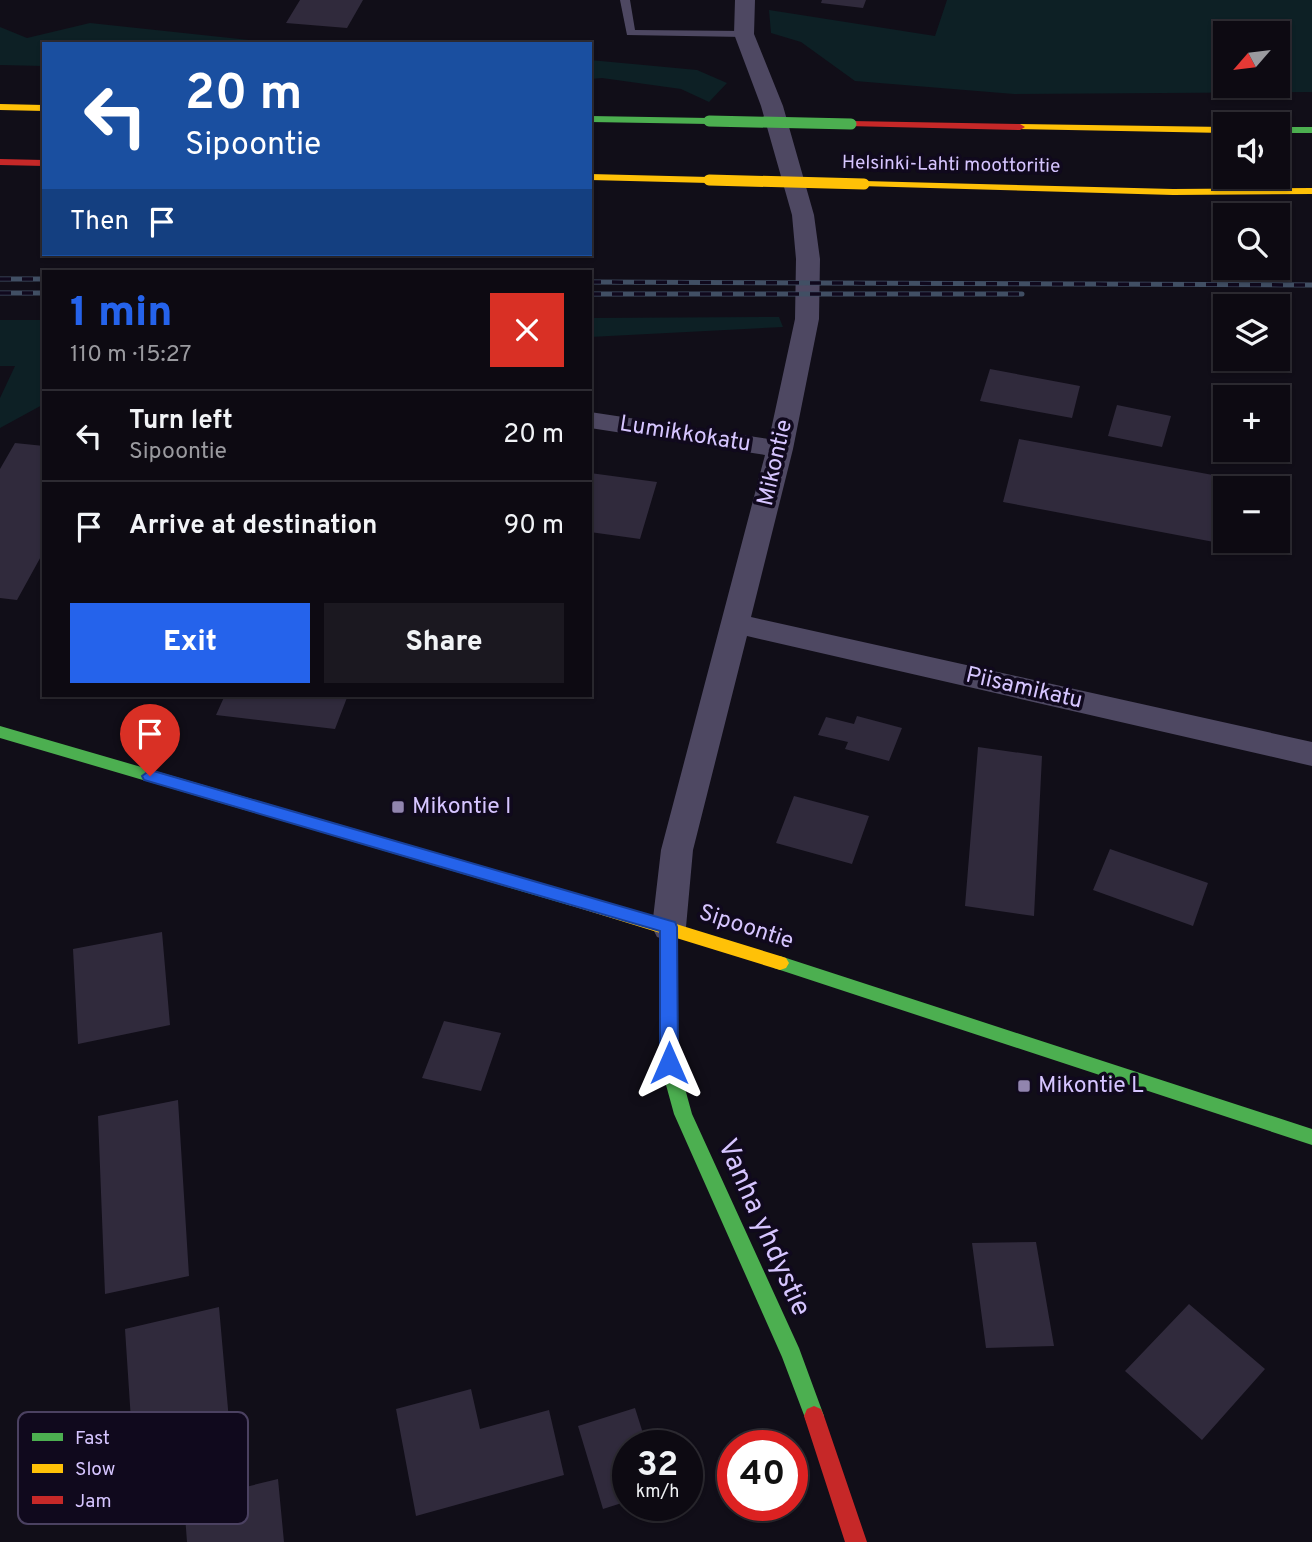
<!DOCTYPE html>
<meta charset="utf-8">
<style>
body{margin:0;font-family:Overpass,sans-serif;background:#1b1820;color:#f1f3f6;height:100vh;display:flex;flex-direction:column;font-size:26px;white-space:nowrap}
*{box-sizing:border-box;margin:0}
p{font-size:23px;color:#9a9a9f}
.icon{flex:none;width:38px;height:38px;fill:none;stroke:currentColor;stroke-width:2;stroke-linecap:round;stroke-linejoin:round}
.map{position:relative;flex:1;overflow:hidden}
.details{position:absolute;left:42px;top:270px;width:550px;height:427px;display:flex;flex-direction:column;background:#0d0a12;border-radius:0px;box-shadow:0 2px 5px #0004,0 0 0 2px #2d2b32}
.details>*{flex:none}
.banner{position:absolute;left:42px;top:42px;width:550px;height:214px;border-radius:0px;box-shadow:0 2px 5px #0004,0 0 0 2px #2d2b32;background:#1a4fa0;color:#fff;overflow:hidden}
.needle{width:46px;rotate:242deg}
.fabs{position:absolute;left:1213px;top:21px;display:grid;gap:14px}
.fabs a{display:grid;place-items:center;width:77px;height:77px;border-radius:0px;background:#0d0a12;box-shadow:0 2px 5px #0004,0 0 0 2px #2d2b32;font-size:35px}
.speed{position:absolute;left:612px;top:1430px;display:flex;gap:14px;font-size:35px;font-weight:700;text-align:center}
.speed>*{display:grid;place-content:center;width:91px;height:91px;border-radius:50%;background:#0d0a12;box-shadow:0 2px 5px #0004,0 0 0 2px #2d2b32;line-height:1}
.speed small{font-size:18px;font-weight:400}
.speed .limit{border:10px solid #d22;background:#fff;color:#111}
.pin{position:absolute;display:grid;place-items:center;width:60px;height:60px;color:#fff;margin:-72px -30px;border-radius:50% 50% 50% 0;rotate:-45deg;box-shadow:0 0 7px #0007}
.pin .icon{rotate:45deg}
.me{position:absolute;width:77px;margin:-38px;rotate:0deg;stroke-linejoin:round;filter:drop-shadow(0 0 5px #0008)}
.turn{display:flex;align-items:center;gap:24px;height:147px;padding:0 28px;font-size:32px}
.turn .icon{width:91px;height:91px;stroke-width:2.5}
.turn b{display:block;font-size:49px;line-height:60px}
.then{display:flex;align-items:center;height:66px;padding:0 28px;background:#0003;gap:14px;font-size:26px}
.round{display:grid;place-items:center;flex:none;width:74px;height:74px;border-radius:0px;background:#1b1820}
.headline{display:flex;align-items:center;justify-content:space-between;height:119px;padding:0 28px}
h1{font-size:42px;font-weight:800;line-height:52px;color:#2563eb}
.button{display:flex;gap:14px;margin-top:auto;padding:14px 28px}
.button a{flex:1;height:80px;border-radius:0px;background:#2563eb;color:#fff;font-size:28px;font-weight:800;line-height:80px;text-align:center}
.button a+a{background:#1b1820;color:#f1f3f6}
ul{padding:0;list-style:none}
li{display:flex;align-items:center;gap:21px;height:91px;padding:0 28px;border-top:2px solid #2d2b32}
li div{flex:1}
li b{display:block;font-size:26px}
li em{font-style:normal}
.map>svg:first-child{display:block}
</style>
<div class="map">
<svg width="1312" height="1542" viewBox="0 0 1312 1542">
<rect width="100%" height="100%" fill="#110e18"/>
<path fill="#0d2025" fill-rule="evenodd" d="M947 0H1312V92L1014 94 855 81 801 42 771 33 769 10 935 36ZM1225 33H1278V86H1225Z
M90 23 286 44H44V66L0 65V27L27 38Z
M590 60 697 70 727 83 709 102 681 89 602 78 590 79Z
M779 317 783 327 590 337V318Z
M0 320H44V404L0 428V398L15 366H0Z"/>
<path fill="#302a3c" d="M300 0H363L347 28 286 23Z
M822 0H866L863 8 821 3Z
M990 369 1080 386 1072 418 980 401Z
M1117 405 1171 416 1162 447 1108 436Z
M1019 439 1278 487 1225 488V541H1273L1272 553 1003 502Z
M15 443 44 446V551L17 600 0 598V469Z
M590 473 657 482 640 539 590 532Z
M225 695H348L335 729 216 715Z
M857 716 902 728 889 761 845 749 848 742 818 735 826 717 854 724Z
M978 747 1042 756 1034 916 965 906Z
M794 796 869 816 852 864 776 843Z
M1110 849 1208 883 1193 926 1093 890Z
M162 932 170 1025 78 1044 73 949Z
M444 1021 501 1033 481 1091 422 1078Z
M178 1100 189 1276 105 1294 98 1116Z
M1036 1242 1054 1346 986 1348 972 1243Z
M1189 1304 1265 1369 1202 1440 1125 1371Z
M219 1307 231 1443 134 1466 125 1329Z
M471 1389 480 1429 549 1410 564 1475 416 1516 396 1409Z
M635 1408 647 1446H628V1501L603 1509 578 1426Z
M278 1479 284 1542H187L184 1502Z"/>
<g fill="none" stroke-linecap="round" stroke-linejoin="round">
<path fill="#4e4862" fill-rule="evenodd" d="M620 0H630L635 30 744 31 749 34 744 37 627 35Z"/>
<path fill="#4e4862" fill-rule="evenodd" d="M735 0H755L754 34 783 106 814 215 820 259 819 319 793 449 751 617 1312 742V766L747 636 693 850 686 927 681 937 669 941 657 937 652 927 661 850 765 455 590 428V412L769 439 795 319 796 259 792 215 761 106 734 34Z"/>
<path fill="#4caf50" fill-rule="evenodd" d="M590 116 709 118 714 121 709 124 590 122Z
M1278 127H1312V133H1278Z
M0 726 572 892 578 894 580 899 578 904 572 906 0 738Z
M669 920 675 922 677 927 678 1063 692 1114 799 1348 824 1416 821 1423 814 1426 807 1423 782 1357 674 1114 660 1063 661 927 663 922Z
M780 956 1312 1129V1145L774 968 771 963 774 958Z"/>
<path fill="#ffc107" fill-rule="evenodd" d="M0 104 44 105V111L0 110Z
M1020 124 1225 127V133L1016 129 1015 127Z
M590 174 709 177 715 180 709 183 590 180Z
M864 181 1173 189 1312 188V194L1173 195 860 186V182Z
M572 892 780 956 786 958 789 963 786 968 780 970 566 904 564 899 566 894Z"/>
<path fill="#c62828" fill-rule="evenodd" d="M851 121 1020 124 1025 127 1020 130 847 126 846 124Z
M0 159 44 160V166L0 165Z
M814 1406 821 1409 824 1416 867 1542H845L804 1416 807 1409Z"/>
<defs>
<path id="rail" d="M0 279H44
M590 282 1312 285
M0 293H44
M590 294H1022"/>
</defs>
<use href="#rail" stroke="#414f64" stroke-width="5"/>
<use href="#rail" stroke="#10091d" stroke-width="3.5" stroke-dasharray="11" stroke-linecap="butt"/>
<path stroke="#4caf50" stroke-width="11" d="M709 121 851 124"/>
<path stroke="#ffc107" stroke-width="11" d="M709 180 864 184"/>
</g>
<path fill="#2563eb" stroke="#184099" stroke-width="2" d="M150 770 675 922 677 927 678 1063 675 1069 669 1071 662 1069 660 1063V931L144 780 142 776Z"/>
<g fill="#9185ae" stroke="#10091d" stroke-width="2.5">
<rect x="391" y="800" width="14" height="14" rx="3.5"/>
<rect x="1017" y="1079" width="14" height="14" rx="3.5"/>
</g>
<g text-anchor="middle" dominant-baseline="central" stroke-width="7" stroke-linejoin="round" paint-order="stroke">
<g font-size="19" fill="#d6c5ff" stroke="#10091d">
<text transform="translate(951 165) rotate(1)">Helsinki-Lahti moottoritie</text>
</g>
<g font-size="23" fill="#d6c5ff" stroke="#10091d">
<text transform="translate(685 435) rotate(9)">Lumikkokatu</text>
<text transform="translate(776 463) rotate(-77)">Mikontie</text>
<text transform="translate(1024 689) rotate(13)">Piisamikatu</text>
<text transform="translate(746 928) rotate(18)">Sipoontie</text>
</g>
<g font-size="23" fill="#d6c5ff" stroke="#10091d" text-anchor="start">
<text x="412" y="807">Mikontie I</text>
<text x="1038" y="1086">Mikontie L</text>
</g>
<g font-size="28" fill="#d6c5ff" stroke="#10091d">
<text transform="translate(763 1228) rotate(66)">Vanha yhdystie</text>
</g>
</g>
<rect x="18" y="1412" width="230" height="112" rx="10" fill="#10091d" stroke="#4b4161" stroke-width="2"/>
<rect x="32" y="1433" width="31" height="8" fill="#4caf50"/>
<rect x="32" y="1464" width="31" height="9" fill="#ffc107"/>
<rect x="32" y="1496" width="31" height="8" fill="#c62828"/>
<g font-size="19" fill="#d6c5ff">
<text x="75" y="1444">Fast</text>
<text x="75" y="1475">Slow</text>
<text x="75" y="1507">Jam</text>
</g>
</svg>
<div class="fabs">
<a><svg class="needle" viewBox="-14 -14 28 28"><path d="M0-13l5 13h-10z" fill="#e53935"/><path d="M0 13l5-13h-10z" fill="#9a9a9f"/></svg></a>
<a><svg class="icon" aria-label="sound" viewBox="0 0 24 24"><path d="M4 9h4l5-4v14l-5-4H4zM17 9q2 3 0 6"/></svg></a>
<a><svg class="icon" aria-label="search" viewBox="0 0 24 24"><circle cx="10" cy="10" r="6"/><path d="M15 15l6 6"/></svg></a>
<a><svg class="icon" aria-label="layers" viewBox="0 0 24 24"><path d="M12 4l9 5-9 5-9-5zM3 14l9 5 9-5"/></svg></a>
<a>+</a>
<a>−</a>
</div>
<div class="speed"><div>32<small>km/h</small></div><div class="limit">40</div></div>
<div class="pin" style="left:150px;top:776px;background:#d93025"><svg class="icon" aria-label="arrive" viewBox="0 0 24 24"><path d="M6 21V4h12l-3 4 3 4H6"/></svg></div>
<svg class="me" style="left:669px;top:1063px" viewBox="-20 -20 40 40"><path d="M0-17L14 15 0 8-14 15z" fill="#2563eb" stroke="#fff" stroke-width="4"/></svg>
<div class="banner">
<div class="turn"><svg class="icon" aria-label="left" viewBox="0 0 24 24"><path d="M17 20v-9H6M10 6l-5 5 5 5"/></svg><div><b>20 m</b>Sipoontie</div></div>
<div class="then">Then<svg class="icon" aria-label="arrive" viewBox="0 0 24 24"><path d="M6 21V4h12l-3 4 3 4H6"/></svg></div>
</div>
<section class="details">
<div class="headline"><div><h1>1 min</h1><p>110 m · 15:27</p></div><a class="round" style="background:#d93025;color:#fff"><svg class="icon" aria-label="close" viewBox="0 0 24 24"><path d="M6 6l12 12M18 6L6 18"/></svg></a></div>
<ul>
<li><svg class="icon" aria-label="left" viewBox="0 0 24 24"><path d="M17 20v-9H6M10 6l-5 5 5 5"/></svg><div><b>Turn left</b><p>Sipoontie</p></div><em>20 m</em></li>
<li><svg class="icon" aria-label="arrive" viewBox="0 0 24 24"><path d="M6 21V4h12l-3 4 3 4H6"/></svg><div><b>Arrive at destination</b></div><em>90 m</em></li>
</ul>
<div class="button"><a>Exit</a><a>Share</a></div>
</section>
</div>
